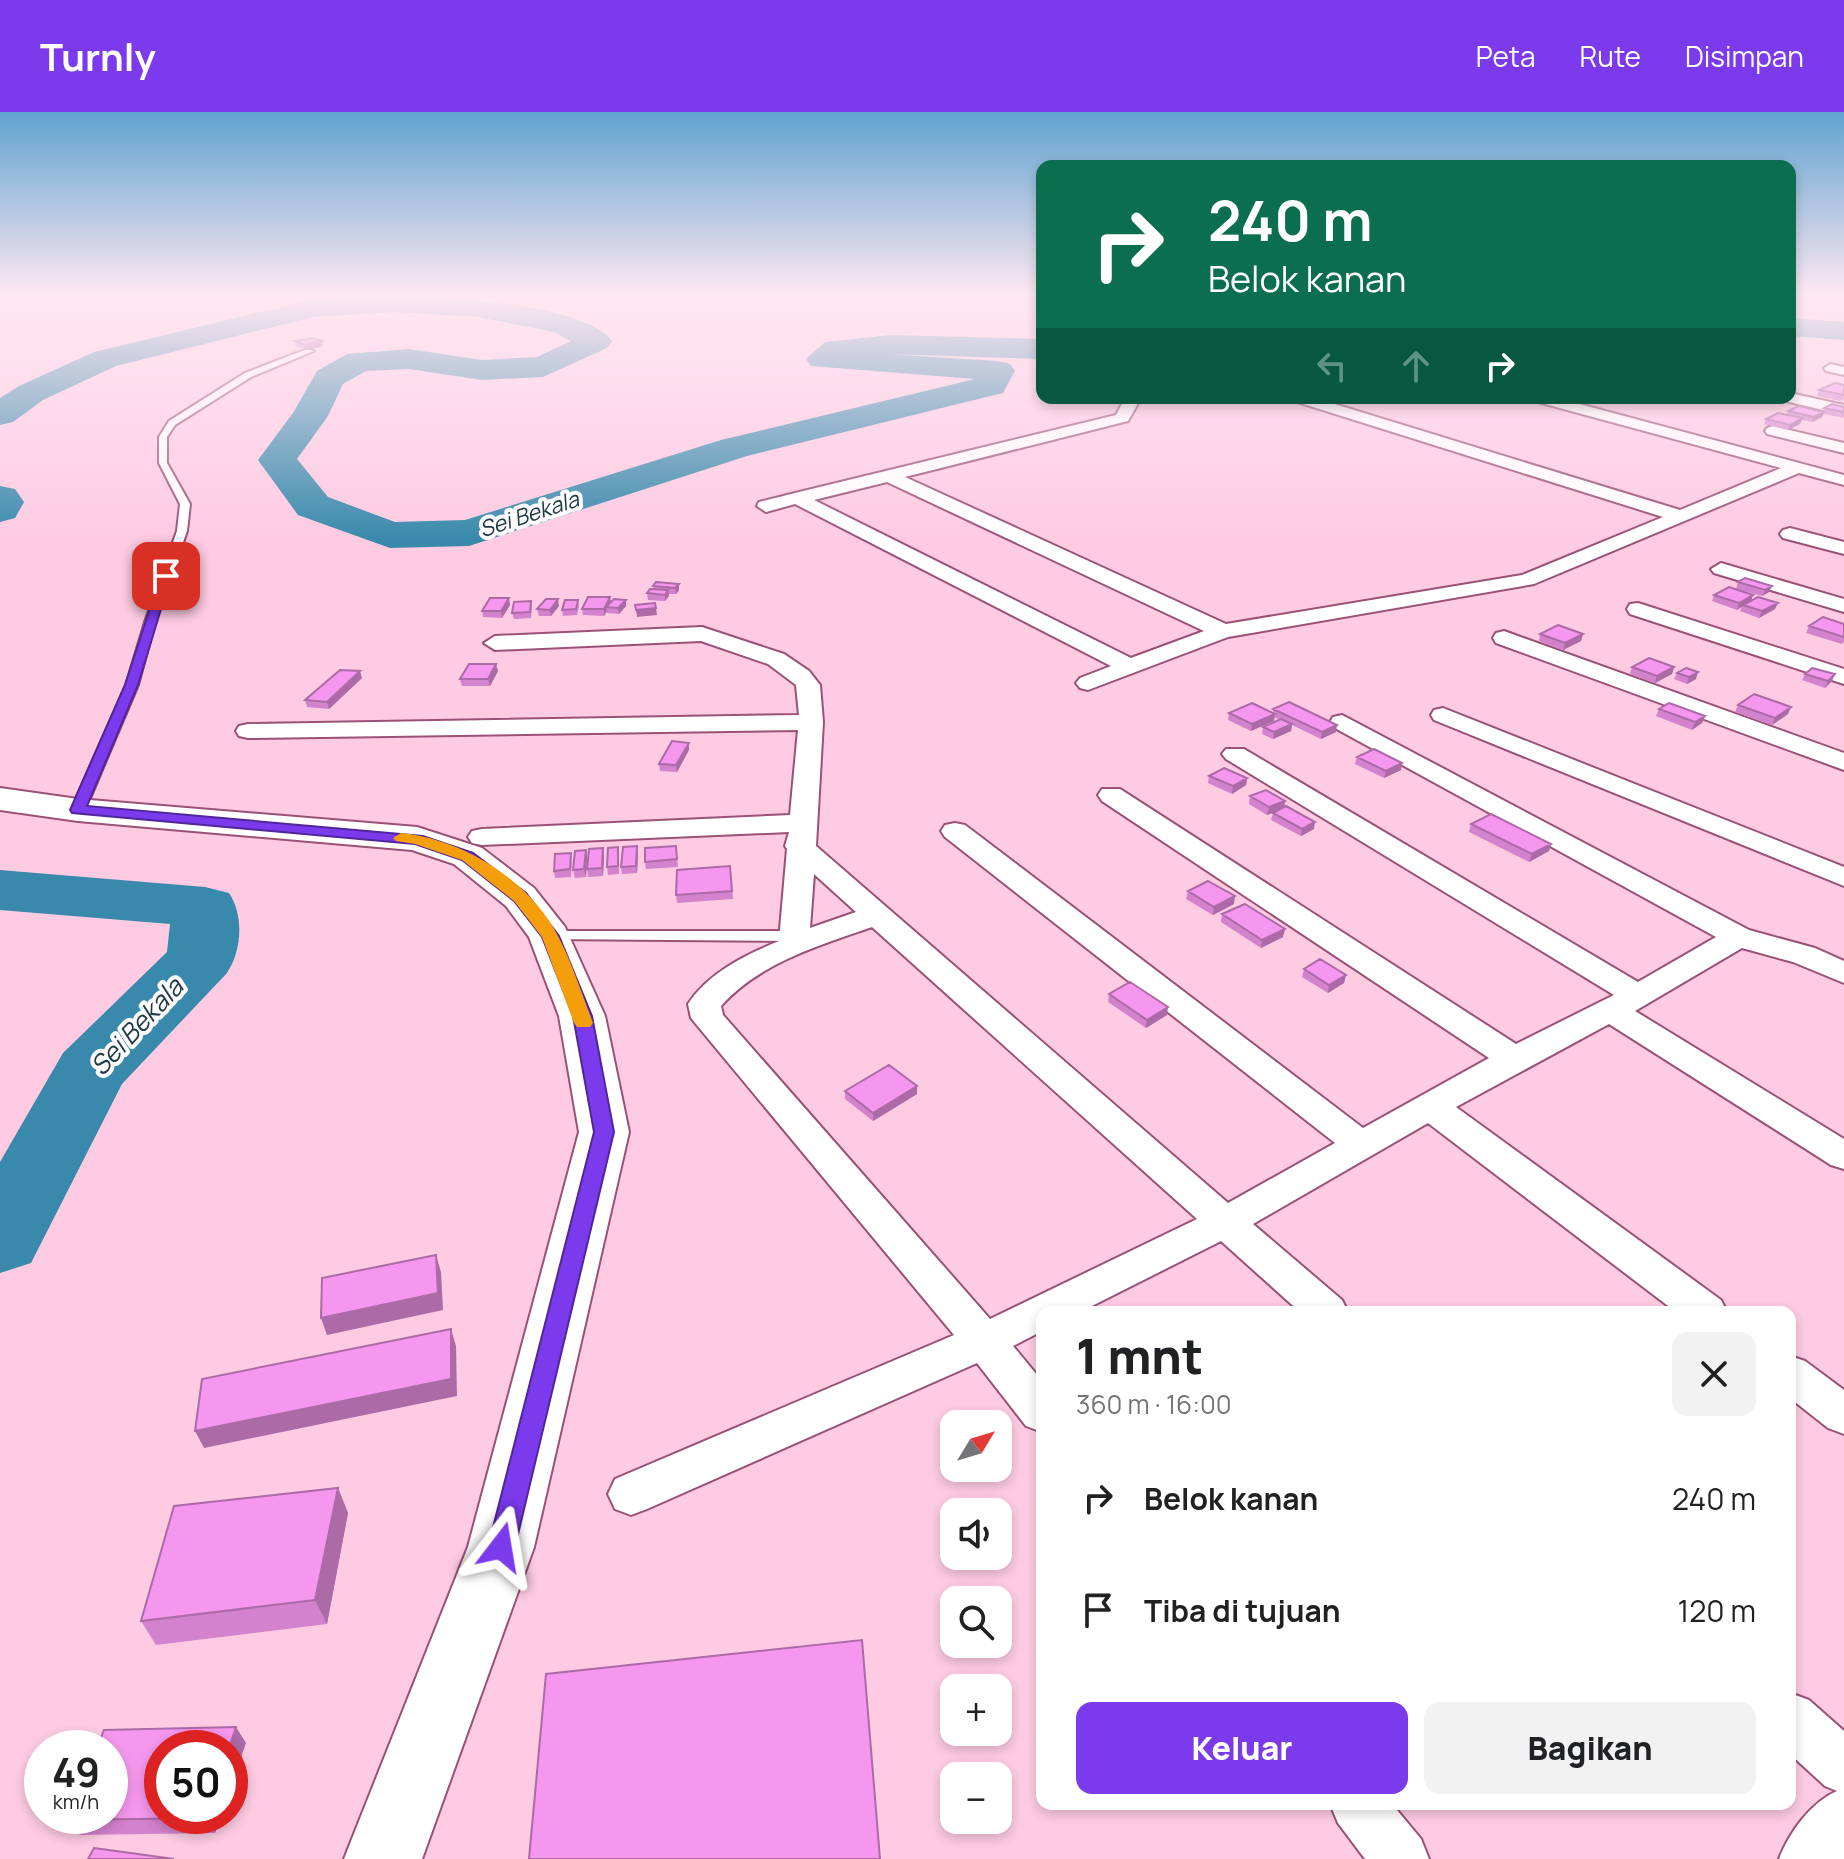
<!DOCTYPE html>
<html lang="id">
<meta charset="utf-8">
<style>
body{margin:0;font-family:Manrope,sans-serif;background:#f2f2f2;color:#202124;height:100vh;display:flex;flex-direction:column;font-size:30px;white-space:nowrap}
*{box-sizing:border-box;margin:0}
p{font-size:26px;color:#757577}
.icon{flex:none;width:44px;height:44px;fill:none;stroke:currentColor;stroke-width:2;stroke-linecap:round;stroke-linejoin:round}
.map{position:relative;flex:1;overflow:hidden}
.side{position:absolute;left:1036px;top:1194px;width:760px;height:504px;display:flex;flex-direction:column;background:#fff;border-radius:16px;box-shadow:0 4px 12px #0003}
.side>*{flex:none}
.top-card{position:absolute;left:1036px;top:48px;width:760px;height:244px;border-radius:16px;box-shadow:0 4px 12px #0003;background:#0b6e4f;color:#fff;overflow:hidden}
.needle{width:52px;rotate:52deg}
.tools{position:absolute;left:940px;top:1298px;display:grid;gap:16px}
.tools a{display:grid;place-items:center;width:72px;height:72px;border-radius:16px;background:#fff;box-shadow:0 4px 12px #0003;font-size:40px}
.speed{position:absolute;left:24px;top:1618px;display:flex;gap:16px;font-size:40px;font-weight:700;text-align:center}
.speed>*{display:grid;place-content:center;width:104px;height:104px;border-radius:50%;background:#fff;box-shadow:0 4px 12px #0003;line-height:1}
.speed small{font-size:20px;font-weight:400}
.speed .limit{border:12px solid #d22;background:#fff;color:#111}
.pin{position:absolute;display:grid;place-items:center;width:68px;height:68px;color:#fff;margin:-34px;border-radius:16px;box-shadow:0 4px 12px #0006}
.me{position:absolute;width:88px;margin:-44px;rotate:14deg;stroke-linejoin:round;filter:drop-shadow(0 0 6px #0008)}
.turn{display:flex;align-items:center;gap:28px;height:168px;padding:0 40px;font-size:36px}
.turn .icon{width:104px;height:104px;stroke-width:2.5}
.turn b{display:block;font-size:56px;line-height:68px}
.lanes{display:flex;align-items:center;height:76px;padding:0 40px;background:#0003;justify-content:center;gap:40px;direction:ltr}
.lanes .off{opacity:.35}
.round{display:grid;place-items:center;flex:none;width:84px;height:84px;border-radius:16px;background:#f2f2f2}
.summary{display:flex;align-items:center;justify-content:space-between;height:136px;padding:0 40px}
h1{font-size:48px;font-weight:800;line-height:60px}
.action{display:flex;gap:16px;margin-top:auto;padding:16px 40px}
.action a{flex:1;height:92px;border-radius:16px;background:#7c3aed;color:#fff;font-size:32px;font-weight:800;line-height:92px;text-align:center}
.action a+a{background:#f2f2f2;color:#202124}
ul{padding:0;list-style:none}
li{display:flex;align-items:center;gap:24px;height:112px;padding:0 40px}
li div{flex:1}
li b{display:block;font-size:30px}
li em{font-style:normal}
header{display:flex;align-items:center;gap:48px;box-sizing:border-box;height:112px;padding:0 40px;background:#7c3aed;color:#fff}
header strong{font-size:38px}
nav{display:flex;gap:44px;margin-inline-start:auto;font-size:28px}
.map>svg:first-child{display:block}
</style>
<header>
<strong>Turnly</strong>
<nav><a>Peta</a><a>Rute</a><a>Disimpan</a></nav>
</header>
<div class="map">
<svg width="1844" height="1747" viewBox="0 0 1844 1747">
<rect width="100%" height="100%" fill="#fecbe2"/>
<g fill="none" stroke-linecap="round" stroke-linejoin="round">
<path fill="#3889ac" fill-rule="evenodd" d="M376 183C423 183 584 189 612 229L607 236 543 265 482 268 409 257 366 259 343 272 328 304 297 347 328 385 395 410 465 408 721 328 975 267 811 254 806 247 825 230 890 223 1042 227V247L888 242 998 249 1010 252 1015 259 1003 281 747 344 469 434 390 436 298 403 258 348 293 301 317 259 347 242 409 237 482 248 537 245 571 229 554 220 478 205 394 200 314 205 116 254 43 288 13 310 0 313V286L19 274 94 240 314 187Z
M1790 206 1844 210V228L1790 224Z
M0 374 15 377 24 390 15 406 0 410Z
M0 758 205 775 229 781C244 803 242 839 227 861L122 972 31 1151 0 1161V1050L63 941 167 840 170 812 0 798Z"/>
<defs>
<path id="lane" d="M307 237 314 239 251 265 175 313 167 325V351L190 392 187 419 155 510 138 573 85 698 83 701H73L71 698 126 573 145 510 177 419 180 392 159 351V325L169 309 245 261Z
M550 819H794L802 824 794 829 545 827 542 824 545 821Z"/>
<path id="street" d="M1831 252 1844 255V263L1826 259 1824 256Z
M1790 281 1844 293V303L1785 289 1782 286H1790Z
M1125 286H1141L1128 309 905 365 1226 512 1522 463 1663 405 1294 289 1291 286H1315L1680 398 1781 356 1534 289 1531 286H1557L1844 363V373L1799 361 1534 472 1228 525 1088 578 1080 576 1076 571 1080 566 1111 554 795 392 766 400 757 394 759 390 791 382 1116 303ZM887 370 1204 519 1131 546 814 388Z
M1773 314 1844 331V341L1767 322 1765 319 1767 316Z
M1790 416 1844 430V442L1783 426 1780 422 1783 418Z
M1721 451 1844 487V500L1714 461 1711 457Z
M1638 491 1844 557V572L1630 502 1627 497 1630 492Z
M702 515 784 542 809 559 820 573 823 610 816 734 1228 1091 1335 1031 945 725 941 719 945 713 955 711 965 713 1363 1016 1489 946 1102 689 1098 683 1102 677H1120L1516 932 1614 883 1226 647 1222 642 1226 637H1244L1638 870 1716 825 1333 615 1330 610 1333 605 1342 603 1749 818 1815 836 1844 849V871L1793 850 1742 836 1635 899 1844 1027V1057L1831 1053 1609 912 1456 995 1721 1188 1727 1200H1676L1428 1011 1253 1112 1342 1188 1348 1200H1300L1221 1129 1080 1200H1042V1219L1013 1234 1042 1269V1320L1026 1314 977 1251 647 1397 631 1403 615 1397 608 1382 615 1367 954 1223 691 906 688 892C708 861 745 843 779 829L787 737 785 734 789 720 482 733 472 731 468 725 472 719 482 717 790 703 798 618 248 626 239 624 236 619 239 614 248 612 799 603 796 573 768 552 701 529 495 538 484 531 495 524ZM814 762 856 800 810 816ZM872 815 1197 1107 990 1207 723 903 721 894C759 851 820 833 872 815Z
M1504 519 1844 641V658L1496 531 1493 526 1496 521Z
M1443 596 1844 755V774L1434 608 1431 603 1434 598Z
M1790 1244 1805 1249 1844 1278V1322L1828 1316 1790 1286Z
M1790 1581 1809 1588 1844 1619V1747H1779C1789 1721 1811 1690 1837 1679L1825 1674 1790 1642Z
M1330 1692H1392L1421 1727 1429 1747H1365L1338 1711Z"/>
<path id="secondary" d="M0 676 78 687 417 715 482 736 534 776 565 815 605 904 629 1020 534 1435 422 1747H344L468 1435 579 1020 559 904 529 825 506 794 454 752 412 738 78 709 0 698Z"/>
</defs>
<use href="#lane" stroke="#9a5176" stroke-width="4"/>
<use href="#street" stroke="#9a5176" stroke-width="4"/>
<use href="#secondary" stroke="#9a5176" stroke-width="4"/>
<use href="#lane" fill="#fff" fill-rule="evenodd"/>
<use href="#street" fill="#fff" fill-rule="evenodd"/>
<use href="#secondary" fill="#fff" fill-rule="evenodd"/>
</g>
<path fill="#d382cd" d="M295 229 323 234 305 238 296 234Z
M1844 273V287L1841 289 1817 284 1819 278Z
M1844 295V306L1824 302 1822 305 1812 310 1802 308 1800 312 1788 318 1764 312 1766 307 1787 303 1788 299 1823 300 1824 296Z
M1738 470 1769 480 1762 484 1736 477Z
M679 472V478L676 482H669V484L665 489 648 488 647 481 653 477V474Z
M1714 483H1753L1751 488 1775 497 1759 506 1740 499 1742 494 1737 498 1712 489Z
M610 485 611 490 626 494 619 502 607 501V499L604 504 583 503 582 497Z
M578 488 579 494 577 503 563 504 562 498Z
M531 489 532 496 531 506 514 507 512 501Z
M510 493 502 506 483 505 482 499Z
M559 494 551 504H539L537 497Z
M1844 512V530L1842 532 1806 521 1809 514Z
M1540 522H1583L1581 529 1563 538 1539 529Z
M1632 555H1674L1672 562 1655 571 1630 562Z
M498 559 490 574H462L460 567Z
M1677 561 1696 567 1687 572 1674 567Z
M1805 562 1832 569 1825 576 1802 568Z
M362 566 329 597 307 595 305 588Z
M1738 593 1788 602 1772 613 1735 600Z
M1273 597 1336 620 1321 627 1292 613 1291 619 1273 627 1262 622 1263 615 1280 608 1274 605V609L1251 619 1228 608 1229 601H1273Z
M1659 597 1705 604 1702 611 1692 618 1656 604Z
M689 631V638L677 660 660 659 659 652Z
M1357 645 1401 658 1384 666 1355 652Z
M1209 664 1247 666 1246 673 1232 682 1208 671Z
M1250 684 1285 689 1284 695 1314 717 1301 724 1271 708 1273 701 1275 700 1267 703 1249 692Z
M1471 712 1549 739 1529 750 1469 720Z
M676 734 678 755 646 757 645 750Z
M586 738 587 745 586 765 575 766 573 758Z
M638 742 637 761 622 762 621 755Z
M619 743V762L608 763 607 755Z
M604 744 603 764 588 765 587 757Z
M572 748 571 765 555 766 554 759Z
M730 754 733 787 677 791 676 783Z
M1188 779 1234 792 1213 803 1186 787Z
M1222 802 1283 825 1261 836 1221 810Z
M1304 857 1346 863 1344 871 1328 881 1302 865Z
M1109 882 1167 903 1146 916 1108 890Z
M917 974V982L873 1009 845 987V979Z
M338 1376 348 1401 327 1512 156 1533 141 1509Z
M246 1631 162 1704H221L215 1721 80 1723 68 1708Z"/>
<path fill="#ac6aa7" d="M322 229 323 234 305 238 304 233Z
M1824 300 1822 305 1812 310 1814 305Z
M1802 306 1800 312 1788 318 1790 313Z
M679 472V478L676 482 675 476Z
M1772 474 1769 480 1762 484 1765 478Z
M668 478 669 484 665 489V483Z
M1753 483 1751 489 1737 498 1739 491Z
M610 485 611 492 606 495 607 499 604 504V497Z
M509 486 510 493 502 506 501 499Z
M558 487 559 494 551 504 550 498Z
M626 488V494L619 502 618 496Z
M1778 491 1775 497 1759 506 1762 499Z
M656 496 657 503 637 505 636 498Z
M1583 522 1581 529 1563 538 1565 531Z
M496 552 498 559 490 574 488 567Z
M1674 555 1672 562 1655 571 1657 564Z
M360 559 362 566 329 597 327 590Z
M1698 560 1696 567 1687 572 1689 565Z
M1835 562 1832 569 1825 576 1828 569Z
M1791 595 1788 602 1772 613 1775 606Z
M1275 602 1274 609 1251 619 1252 612Z
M1705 604 1702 611 1692 618 1695 610Z
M1292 612 1291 619 1273 627 1274 620Z
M1337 613 1336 620 1321 627 1322 620Z
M689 631V638L677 660 676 653Z
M1402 651 1401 658 1384 666 1386 659Z
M1247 666 1246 673 1232 682 1233 674Z
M1285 689 1284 696 1267 703 1269 695Z
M1315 710 1314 717 1301 724 1302 717Z
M1551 732 1549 739 1529 750 1532 742Z
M637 734 638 742 637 761 636 754Z
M603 736 604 744 603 764 602 756Z
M586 738 587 745 586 765 584 757Z
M1235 784 1234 792 1213 803 1214 795Z
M1285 817 1283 825 1261 836 1262 828Z
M1346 863 1344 871 1328 881 1329 873Z
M1168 895 1167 903 1146 916 1147 908Z
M917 974V982L873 1009V1001Z
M436 1143 441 1160 443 1198 327 1223 321 1206Z
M451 1217 456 1234 457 1284 204 1336 195 1319Z
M338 1376 348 1401 327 1512 315 1488Z
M236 1615 246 1631 230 1677V1636H229Z
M205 1704H221L215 1721 205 1706Z"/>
<path fill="#f597ee" stroke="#ac6aa7" stroke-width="2" d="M313 226 322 229 304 233 295 229Z
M1835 271 1844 273V283L1819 278Z
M1832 292 1844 295V300L1824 296Z
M1799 294 1824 300 1814 305 1788 299Z
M1778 301 1802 306 1790 313 1766 307Z
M1745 466 1772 474 1765 478 1738 470Z
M656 470 679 472 675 476 653 474Z
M1729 475 1753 483 1739 491 1714 483Z
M650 477 668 478 665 483 647 481Z
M588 485H610L604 497H582Z
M1758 485 1778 491 1762 499 1743 493Z
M490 486H509L501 499H482Z
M546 487H558L550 498 537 497Z
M614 487 626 488 618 496 606 495Z
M565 488H578L576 497 562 498Z
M531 489 530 500 512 501 514 490Z
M655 491 656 496 636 498 635 493Z
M1823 505 1844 512V525L1809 514Z
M1558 513 1583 522 1565 531 1540 522Z
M1649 546 1674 555 1657 564 1632 555Z
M469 552H496L488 567H460Z
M1686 556 1698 560 1689 565 1677 561Z
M1812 556 1835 562 1828 569 1805 562Z
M340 558 360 559 327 590 305 588Z
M1754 582 1791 595 1775 606 1738 593Z
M1289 590 1337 613 1322 620 1273 597Z
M1252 591 1275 602 1252 612 1229 601Z
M1669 591 1705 604 1695 610 1659 597Z
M1281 607 1292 612 1274 620 1263 615Z
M672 629 689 631 676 653 659 652Z
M1374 637 1402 651 1386 659 1357 645Z
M1224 656 1247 666 1233 674 1209 664Z
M1266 678 1285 689 1269 695 1250 684Z
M1286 694 1315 710 1302 717 1273 701Z
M1491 702 1551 732 1532 742 1471 712Z
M637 734 636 754 621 755 623 735Z
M676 734 677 747 645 750V736Z
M618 735V754L607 755 608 736Z
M603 736 602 756 587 757 589 737Z
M586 738 584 757 573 758 575 739Z
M571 741 570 757 554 759 555 742Z
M730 754 732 779 676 783 677 758Z
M1208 769 1235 784 1214 795 1188 779Z
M1245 792 1285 817 1262 828 1222 802Z
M1320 847 1346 863 1329 873 1304 857Z
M1130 870 1168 895 1147 908 1109 882Z
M889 953 917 974 873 1001 845 979Z
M436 1143 438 1181 321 1206 322 1166Z
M451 1217V1267L195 1319 202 1267Z
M338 1376 315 1488 141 1509 174 1394Z
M862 1528 880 1747H529L546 1562Z
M236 1615 229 1636H162V1704H205V1706L68 1708 69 1704H110V1636H97L104 1618Z
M94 1736 174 1747H88Z"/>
<linearGradient id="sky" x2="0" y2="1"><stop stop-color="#61a3d0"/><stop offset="0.43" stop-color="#ffe8f2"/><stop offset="1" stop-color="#ffe8f2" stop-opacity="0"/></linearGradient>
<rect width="1844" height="428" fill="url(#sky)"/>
<path fill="#7c3aed" stroke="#51269a" stroke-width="2" d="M161 462 171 464 138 573 87 694 423 724 473 741 526 781 559 824 592 904 614 1020 515 1435 511 1444 501 1448 492 1444 488 1435 594 1020 573 904 542 825 514 789 462 748 415 732 72 701 70 698 125 573Z"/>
<path fill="#f59e0b" d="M401 721C463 727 531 769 559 826 573 853 582 883 593 911L590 915H577L574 911 542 825 514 789 462 748 415 732 396 729 393 726Z"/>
<g text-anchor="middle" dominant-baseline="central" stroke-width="8" stroke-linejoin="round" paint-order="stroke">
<g font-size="22" font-style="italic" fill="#213a46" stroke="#fdfdfd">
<text transform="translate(529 402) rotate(-18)">Sei Bekala</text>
</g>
<g font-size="26" font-style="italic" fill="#213a46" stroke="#fdfdfd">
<text transform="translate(136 914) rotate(-47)">Sei Bekala</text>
</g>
</g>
</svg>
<div class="tools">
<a><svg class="needle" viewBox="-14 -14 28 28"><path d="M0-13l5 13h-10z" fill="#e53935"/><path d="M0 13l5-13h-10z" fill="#757577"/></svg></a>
<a><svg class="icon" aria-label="sound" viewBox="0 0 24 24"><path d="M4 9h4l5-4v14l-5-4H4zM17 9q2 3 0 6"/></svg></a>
<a><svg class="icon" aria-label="search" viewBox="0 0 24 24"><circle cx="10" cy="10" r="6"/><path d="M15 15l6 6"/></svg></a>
<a>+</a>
<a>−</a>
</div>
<div class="speed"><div>49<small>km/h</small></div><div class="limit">50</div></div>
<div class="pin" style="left:166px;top:464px;background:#d93025"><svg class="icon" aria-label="arrive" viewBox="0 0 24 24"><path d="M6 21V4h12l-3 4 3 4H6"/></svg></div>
<svg class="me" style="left:501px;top:1435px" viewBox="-20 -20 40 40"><path d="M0-17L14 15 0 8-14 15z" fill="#7c3aed" stroke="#fff" stroke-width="4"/></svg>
<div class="top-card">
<div class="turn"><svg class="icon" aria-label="right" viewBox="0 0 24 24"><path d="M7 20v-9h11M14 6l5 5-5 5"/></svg><div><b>240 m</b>Belok kanan</div></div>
<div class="lanes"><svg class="icon off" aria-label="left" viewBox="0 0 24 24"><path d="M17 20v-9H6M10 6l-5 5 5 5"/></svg><svg class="icon off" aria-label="ahead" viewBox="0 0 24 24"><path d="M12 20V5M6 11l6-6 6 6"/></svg><svg class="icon" aria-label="right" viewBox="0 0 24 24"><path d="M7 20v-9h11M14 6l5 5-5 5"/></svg></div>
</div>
<section class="side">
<div class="summary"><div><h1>1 mnt</h1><p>360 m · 16:00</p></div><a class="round"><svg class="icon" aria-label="close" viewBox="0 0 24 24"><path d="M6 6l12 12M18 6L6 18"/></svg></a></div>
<ul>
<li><svg class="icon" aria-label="right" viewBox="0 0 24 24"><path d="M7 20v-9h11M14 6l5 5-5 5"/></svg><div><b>Belok kanan</b></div><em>240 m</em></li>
<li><svg class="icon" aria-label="arrive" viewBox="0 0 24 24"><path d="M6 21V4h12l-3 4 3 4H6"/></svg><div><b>Tiba di tujuan</b></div><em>120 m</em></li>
</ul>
<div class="action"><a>Keluar</a><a>Bagikan</a></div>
</section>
</div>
